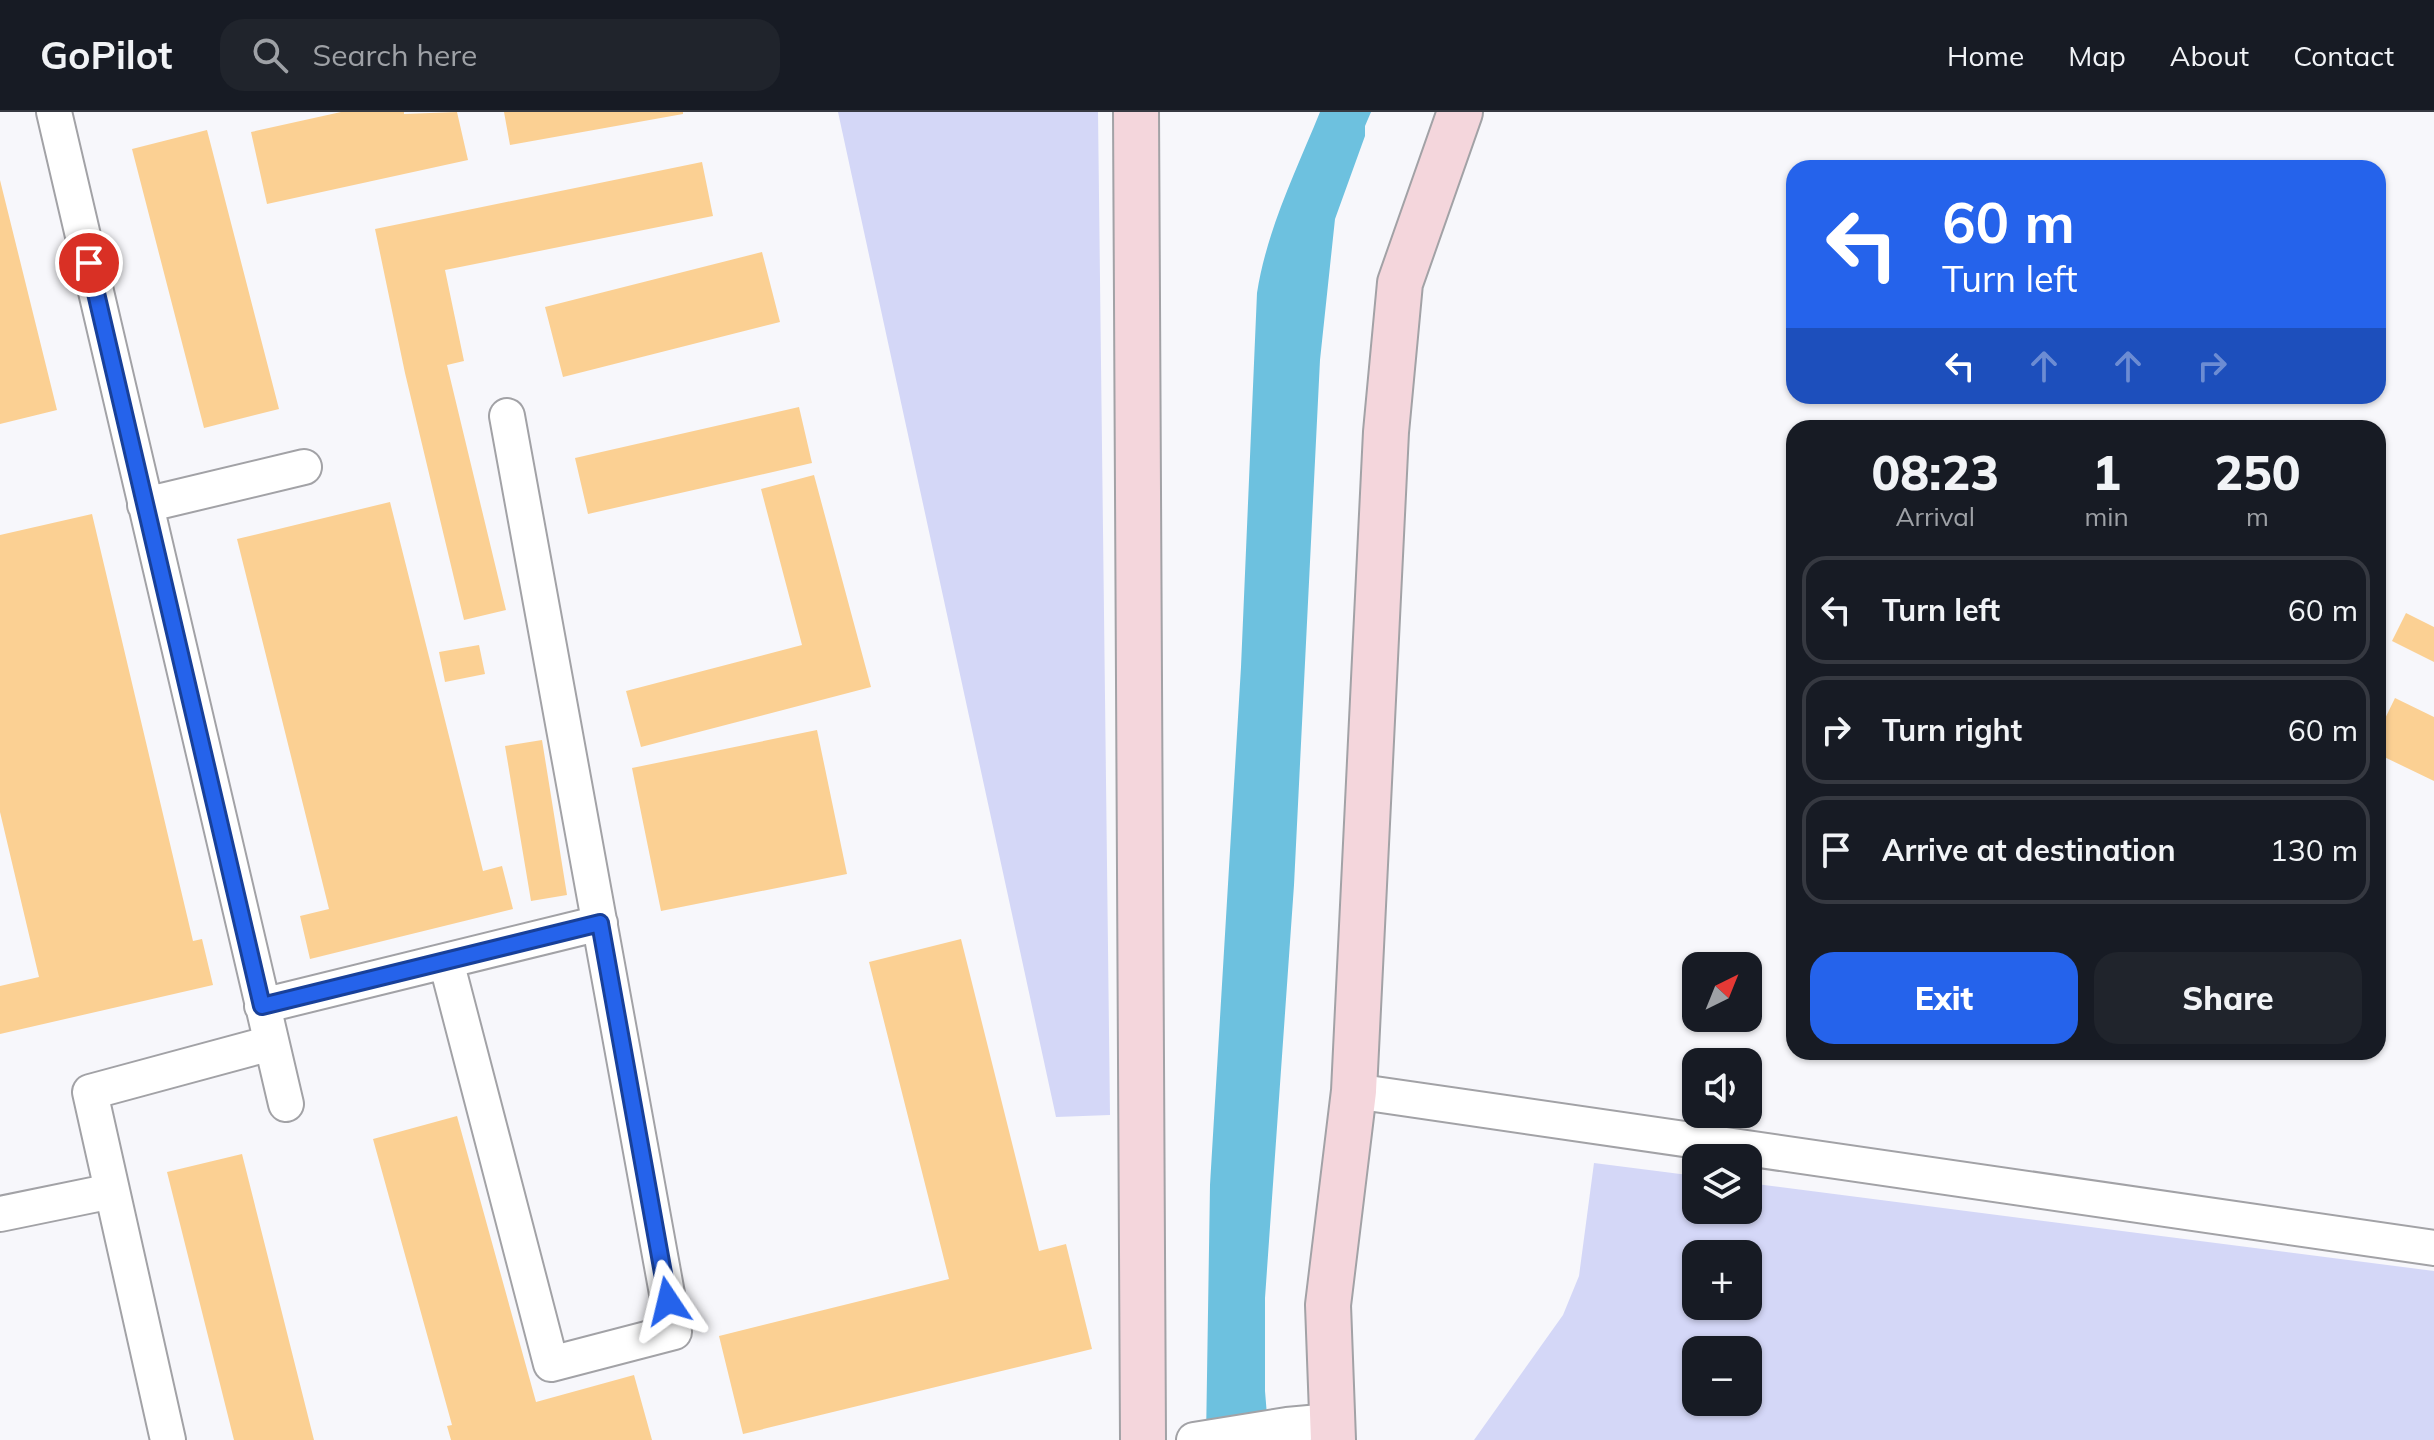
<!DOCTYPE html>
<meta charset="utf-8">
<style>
body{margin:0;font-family:Mulish,sans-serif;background:#20242c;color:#f1f3f6;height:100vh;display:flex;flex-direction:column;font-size:30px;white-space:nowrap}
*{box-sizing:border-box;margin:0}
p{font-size:26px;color:#9ea1a6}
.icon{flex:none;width:44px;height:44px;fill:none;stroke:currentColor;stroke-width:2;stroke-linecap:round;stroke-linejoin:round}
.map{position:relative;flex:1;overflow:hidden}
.sheet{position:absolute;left:1786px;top:308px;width:600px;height:640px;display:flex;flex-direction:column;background:#171b24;border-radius:24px;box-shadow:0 2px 6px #0004}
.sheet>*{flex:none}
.banner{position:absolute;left:1786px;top:48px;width:600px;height:244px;border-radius:24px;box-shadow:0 2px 6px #0004;background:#2563eb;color:#fff;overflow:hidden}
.needle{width:52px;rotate:43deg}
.controls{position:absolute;left:1682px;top:840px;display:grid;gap:16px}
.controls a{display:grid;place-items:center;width:80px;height:80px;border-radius:16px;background:#171b24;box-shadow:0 2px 6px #0004;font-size:40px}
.pin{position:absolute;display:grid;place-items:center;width:68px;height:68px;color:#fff;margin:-34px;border:4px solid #fff;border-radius:50%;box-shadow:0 2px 8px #0007}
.me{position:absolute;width:88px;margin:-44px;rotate:350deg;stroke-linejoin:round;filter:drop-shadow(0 0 6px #0008)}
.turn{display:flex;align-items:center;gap:28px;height:168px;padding:0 24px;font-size:36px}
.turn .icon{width:104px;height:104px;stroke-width:2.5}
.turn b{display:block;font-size:56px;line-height:68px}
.lanes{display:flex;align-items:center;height:76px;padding:0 24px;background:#0003;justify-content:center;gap:40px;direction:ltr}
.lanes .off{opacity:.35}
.eta{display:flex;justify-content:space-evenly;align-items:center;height:136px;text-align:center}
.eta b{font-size:48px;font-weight:800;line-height:56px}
.action{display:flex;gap:16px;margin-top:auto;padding:16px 24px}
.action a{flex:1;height:92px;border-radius:24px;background:#2563eb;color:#fff;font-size:32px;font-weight:800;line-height:92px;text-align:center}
.action a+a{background:#20242c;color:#f1f3f6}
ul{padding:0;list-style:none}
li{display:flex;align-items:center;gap:24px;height:108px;margin:0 16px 12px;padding:0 8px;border:4px solid #363941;border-radius:24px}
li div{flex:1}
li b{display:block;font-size:30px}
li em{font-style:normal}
header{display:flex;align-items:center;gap:48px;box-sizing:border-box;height:112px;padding:0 40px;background:#171b24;border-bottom:2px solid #363941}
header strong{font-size:38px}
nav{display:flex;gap:44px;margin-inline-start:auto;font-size:28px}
.search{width:560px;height:72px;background:#20242c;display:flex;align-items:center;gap:20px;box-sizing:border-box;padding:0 28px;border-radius:24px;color:#9ea1a6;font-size:30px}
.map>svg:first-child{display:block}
</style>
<header>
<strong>GoPilot</strong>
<div class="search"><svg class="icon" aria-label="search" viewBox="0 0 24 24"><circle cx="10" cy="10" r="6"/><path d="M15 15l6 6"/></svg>Search here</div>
<nav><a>Home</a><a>Map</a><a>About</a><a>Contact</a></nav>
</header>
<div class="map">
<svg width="2434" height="1328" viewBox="0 0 2434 1328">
<rect width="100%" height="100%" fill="#f7f7fb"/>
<path fill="#d4d7f7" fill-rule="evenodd" d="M838 0H1098L1110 1003 1056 1005Z
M1594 1051 1696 1064V1098H1748V1071L2434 1159V1328H1474L1563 1203 1579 1164ZM1696 1142H1748V1194H1696ZM1696 1238H1748V1290H1696Z"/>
<path fill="#6dc1df" d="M1320 0H1371L1365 14V24L1335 107 1320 248 1294 773 1265 1186V1279L1269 1328H1206L1210 1073 1241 555 1257 181C1267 117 1296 59 1320 0Z"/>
<path fill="#fbd093" d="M341 0H404V2L457 0 468 48 267 92 251 20Z
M504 0H683V2L510 33Z
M207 18 279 297 204 316 132 37Z
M702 50 713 104 445 158 464 249 447 253 506 498 464 508 405 261 375 117Z
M0 68 57 298 0 312Z
M762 140 780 210 563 265 545 195Z
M799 295 812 351 588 402 575 346Z
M814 363 871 575 641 635 626 579 802 533 761 377Z
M390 390 483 759 502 754 513 797 310 847 300 804 329 797 237 427Z
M92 402 193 829 202 827 213 873 0 922V874L39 865 0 700V423Z
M2406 501 2434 515V550L2392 529Z
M479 533 485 562 445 570 439 540Z
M2395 586 2434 605V669L2378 642V621Z
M817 618 847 762 661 799 632 656Z
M542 628 567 783 531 789 505 634Z
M961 827 1039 1139 1066 1132 1092 1237 743 1322 719 1224 949 1167 869 850Z
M457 1004 536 1290 634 1263 652 1328H451L447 1314 452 1313 373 1027Z
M242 1042 314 1328H234L167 1060Z"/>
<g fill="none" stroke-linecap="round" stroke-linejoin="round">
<defs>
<path id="street" d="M54 0 286 992
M145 393 304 355
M446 849 551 1252 674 1220 507 304
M262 894 600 811
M1354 979 2434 1136
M0 1102 112 1079
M168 1328 90 980 271 931
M1194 1328 1287 1313 1331 1309"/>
<path id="secondary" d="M1136 0 1143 1328
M1333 1328 1328 1193 1354 979 1386 320 1400 171 1460 0"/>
</defs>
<use href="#street" stroke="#a2a2a6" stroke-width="38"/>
<use href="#secondary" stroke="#a2a2a6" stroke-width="48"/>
<use href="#street" stroke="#fff" stroke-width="34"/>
<use href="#secondary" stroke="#f4d6dc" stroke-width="44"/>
</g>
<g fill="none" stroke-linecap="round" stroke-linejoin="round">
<defs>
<path id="route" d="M89 151 262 894 600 811 668 1189"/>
</defs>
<use href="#route" stroke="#184099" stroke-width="20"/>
<use href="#route" stroke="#2563eb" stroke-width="14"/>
</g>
</svg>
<div class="controls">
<a><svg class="needle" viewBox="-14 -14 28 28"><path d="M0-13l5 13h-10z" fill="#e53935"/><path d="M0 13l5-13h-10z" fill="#9ea1a6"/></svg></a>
<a><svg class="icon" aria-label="sound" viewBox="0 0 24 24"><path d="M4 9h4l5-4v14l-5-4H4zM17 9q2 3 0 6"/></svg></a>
<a><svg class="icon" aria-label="layers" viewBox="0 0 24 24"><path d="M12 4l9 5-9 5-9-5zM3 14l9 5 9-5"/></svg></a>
<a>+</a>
<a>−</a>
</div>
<div class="pin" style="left:89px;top:151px;background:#d93025"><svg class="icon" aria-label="arrive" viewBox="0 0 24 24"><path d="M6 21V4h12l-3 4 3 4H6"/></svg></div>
<svg class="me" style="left:668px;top:1189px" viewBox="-20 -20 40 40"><path d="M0-17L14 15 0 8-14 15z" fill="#2563eb" stroke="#fff" stroke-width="4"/></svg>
<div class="banner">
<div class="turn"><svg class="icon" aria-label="left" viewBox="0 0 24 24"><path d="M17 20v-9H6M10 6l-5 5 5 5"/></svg><div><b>60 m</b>Turn left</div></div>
<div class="lanes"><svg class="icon" aria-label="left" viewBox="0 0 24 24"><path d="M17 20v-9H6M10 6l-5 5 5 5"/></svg><svg class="icon off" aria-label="ahead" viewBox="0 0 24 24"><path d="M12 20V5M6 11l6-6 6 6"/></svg><svg class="icon off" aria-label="ahead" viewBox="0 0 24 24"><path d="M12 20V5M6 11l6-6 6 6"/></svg><svg class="icon off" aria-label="right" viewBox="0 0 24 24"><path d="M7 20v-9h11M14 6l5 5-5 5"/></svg></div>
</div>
<section class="sheet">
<div class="eta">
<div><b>08:23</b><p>Arrival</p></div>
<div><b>1</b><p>min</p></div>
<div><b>250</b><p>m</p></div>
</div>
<ul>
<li><svg class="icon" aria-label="left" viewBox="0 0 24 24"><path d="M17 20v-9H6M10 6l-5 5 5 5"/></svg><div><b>Turn left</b></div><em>60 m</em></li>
<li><svg class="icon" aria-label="right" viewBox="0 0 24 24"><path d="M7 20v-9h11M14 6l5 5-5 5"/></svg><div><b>Turn right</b></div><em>60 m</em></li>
<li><svg class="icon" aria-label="arrive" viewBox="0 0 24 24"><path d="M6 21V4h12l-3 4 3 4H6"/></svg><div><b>Arrive at destination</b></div><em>130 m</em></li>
</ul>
<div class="action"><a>Exit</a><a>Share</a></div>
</section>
</div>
